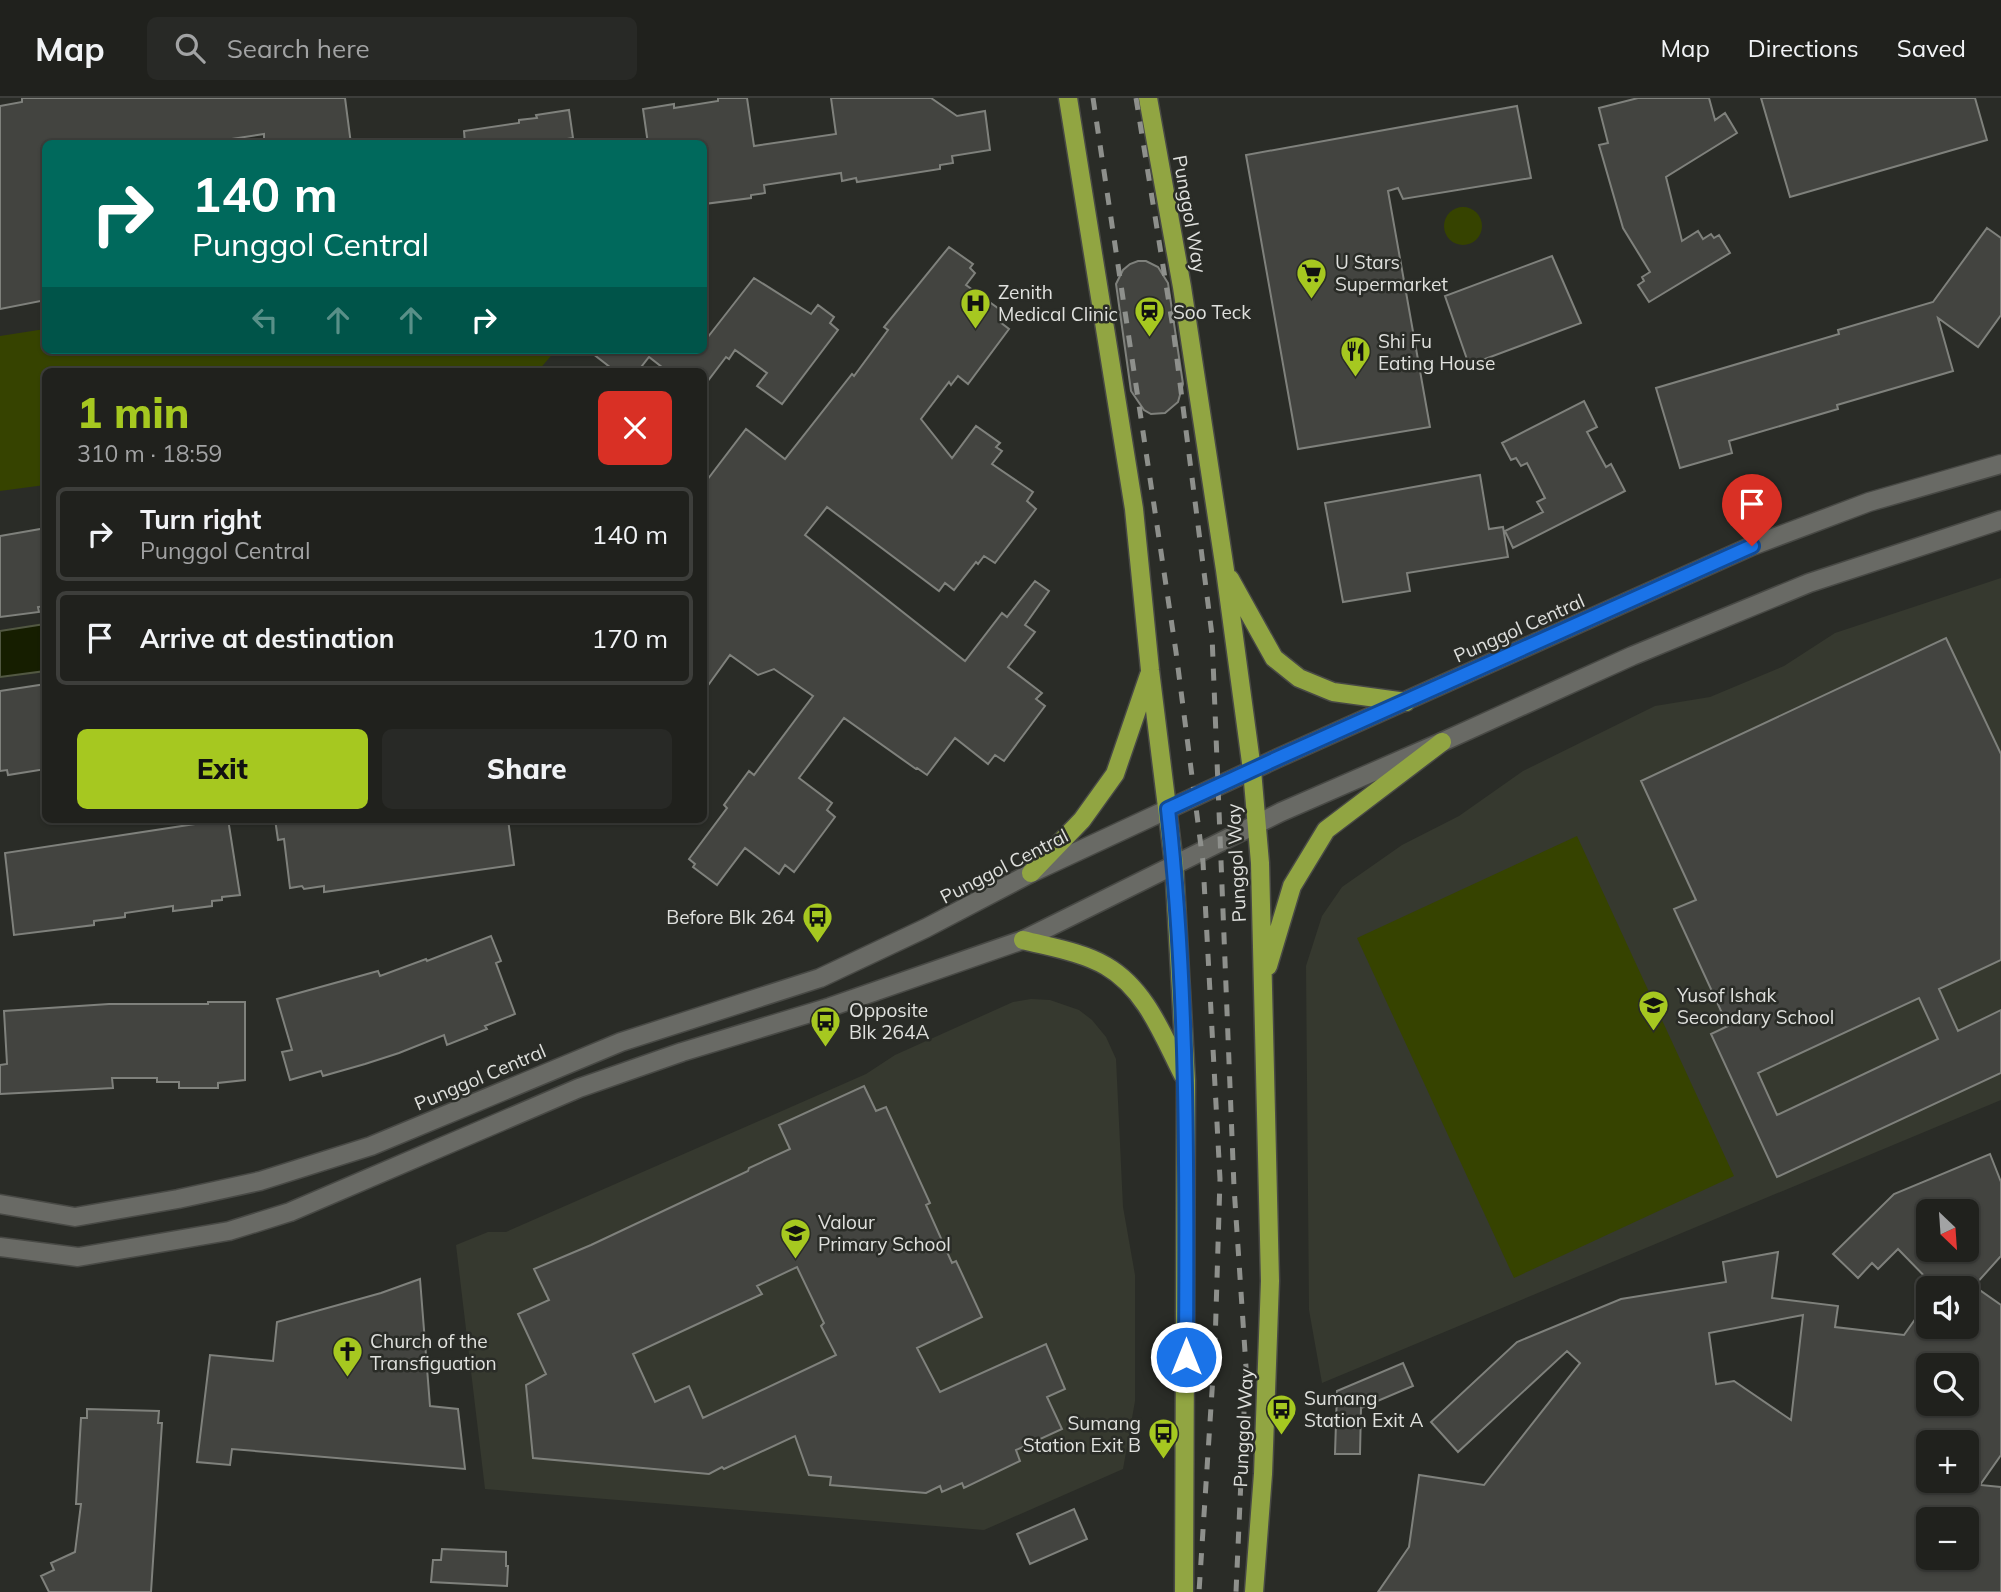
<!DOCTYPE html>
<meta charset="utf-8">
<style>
body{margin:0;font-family:Mulish,sans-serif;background:#282926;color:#f1f3f6;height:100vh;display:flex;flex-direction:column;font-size:26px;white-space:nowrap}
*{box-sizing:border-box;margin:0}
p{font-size:23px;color:#a2a3a4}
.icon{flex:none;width:38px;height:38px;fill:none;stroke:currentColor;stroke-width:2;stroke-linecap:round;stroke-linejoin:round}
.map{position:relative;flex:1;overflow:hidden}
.panel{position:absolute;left:42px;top:270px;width:665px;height:455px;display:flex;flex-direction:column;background:#20211d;border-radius:10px;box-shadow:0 2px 5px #0004,0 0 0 2px #3d3e3b}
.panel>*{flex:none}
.banner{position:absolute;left:42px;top:42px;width:665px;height:214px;border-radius:10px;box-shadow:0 2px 5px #0004,0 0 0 2px #3d3e3b;background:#00695c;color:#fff;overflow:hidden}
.needle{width:46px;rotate:155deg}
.tools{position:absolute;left:1916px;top:1101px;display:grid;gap:14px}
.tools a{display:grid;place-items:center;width:63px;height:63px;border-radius:10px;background:#20211d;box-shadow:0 2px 5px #0004,0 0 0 2px #3d3e3b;font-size:35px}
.pin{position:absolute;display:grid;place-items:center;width:60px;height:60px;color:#fff;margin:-72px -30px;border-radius:50% 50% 50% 0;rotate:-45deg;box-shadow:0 0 7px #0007}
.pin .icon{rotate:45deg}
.me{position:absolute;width:77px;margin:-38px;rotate:0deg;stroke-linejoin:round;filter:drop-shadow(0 0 5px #0008)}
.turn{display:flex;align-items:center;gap:24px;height:147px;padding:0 35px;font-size:32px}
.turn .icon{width:91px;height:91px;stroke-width:2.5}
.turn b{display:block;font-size:49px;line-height:60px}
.lanes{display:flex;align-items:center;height:66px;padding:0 35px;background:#0003;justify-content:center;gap:35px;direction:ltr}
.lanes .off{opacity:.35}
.round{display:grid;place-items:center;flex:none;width:74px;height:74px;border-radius:10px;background:#282926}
.overview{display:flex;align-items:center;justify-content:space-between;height:119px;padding:0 35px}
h1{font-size:42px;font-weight:800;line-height:52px;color:#a6c820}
.button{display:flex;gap:14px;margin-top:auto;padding:14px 35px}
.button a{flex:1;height:80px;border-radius:10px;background:#a6c820;color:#111;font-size:28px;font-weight:800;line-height:80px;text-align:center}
.button a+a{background:#282926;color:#f1f3f6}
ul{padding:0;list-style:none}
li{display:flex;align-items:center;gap:21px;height:94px;margin:0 14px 10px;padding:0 21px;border:4px solid #3d3e3b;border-radius:10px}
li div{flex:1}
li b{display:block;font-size:26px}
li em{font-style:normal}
header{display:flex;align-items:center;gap:42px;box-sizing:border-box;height:98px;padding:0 35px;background:#20211d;border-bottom:2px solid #3d3e3b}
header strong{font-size:33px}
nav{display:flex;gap:38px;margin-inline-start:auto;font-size:24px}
.search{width:490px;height:63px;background:#282926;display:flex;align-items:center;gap:18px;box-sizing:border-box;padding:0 24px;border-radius:10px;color:#a2a3a4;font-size:26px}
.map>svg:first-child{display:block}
</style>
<header>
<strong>Map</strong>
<div class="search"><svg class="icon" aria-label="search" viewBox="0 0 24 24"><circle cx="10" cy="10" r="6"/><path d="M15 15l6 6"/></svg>Search here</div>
<nav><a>Map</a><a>Directions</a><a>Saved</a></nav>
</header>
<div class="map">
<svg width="2001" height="1494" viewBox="0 0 2001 1494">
<rect width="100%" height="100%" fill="#2a2c27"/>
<path fill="#36392f" d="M2001 480V1002L1322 1285 1309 1212 1306 868 1322 818 1342 789 1402 747 1459 718 1523 673 1655 608 1710 599 1784 568 1835 535Z
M1031 901 1050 902 1079 912 1092 922 1106 939 1116 961 1123 1109 1135 1177V1303L1123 1371 984 1432 485 1391 456 1147 488 1134H506L866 976 895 957 1013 904Z"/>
<path fill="#364300" d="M1444 128a19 19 0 1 1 38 0a19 19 0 1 1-38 0Z
M45 231 46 252H556L538 273H46L45 387 0 393V238Z
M1577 738 1734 1078 1514 1180 1357 840Z"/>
<path fill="#161e00" stroke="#525842" stroke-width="2" d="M45 526V573L0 579V533Z"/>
<path fill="#434440" stroke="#7f817c" stroke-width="2" fill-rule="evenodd" d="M22 0H345L351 46H264V36L199 46H46V202L0 211V8L22 4Z
M718 0H747L754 48 836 36 831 0H931L957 18 985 13 990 52 952 58 953 65 940 67V71L857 84 856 80 842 83 841 75 764 87 765 95 751 97V100L704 106V46H648L643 11 674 6V10L718 3Z
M1638 0H1709L1715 22 1725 15 1737 35 1666 79 1682 143 1698 133 1703 141 1711 136 1714 140 1719 137 1730 155 1649 204 1638 187 1644 183 1642 179 1650 174 1623 130 1599 47 1608 45 1599 10Z
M1761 0H1975L1987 42 1790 99Z
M1517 8 1531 80 1403 101 1398 90 1388 93 1430 329 1298 351 1246 57Z
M569 12 573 40 538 46H465L464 33 519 25V22L537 20 536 17Z
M1987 130 2001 140V217L1978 249 1938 220 1953 273 1837 307 1838 311 1729 343 1732 355 1680 370 1656 290 1839 236 1838 232 1933 204Z
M949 149 973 166 970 170 975 175 966 187 1006 216 1000 224 1009 231 968 286 958 278 951 287 949 284 921 321 952 360 976 328 1000 345 996 349 1002 353 992 366 1033 394 1027 403 1036 411 995 465 984 458 978 466 976 464 954 492 945 485 939 493 827 409 805 437 965 563 1002 515 1007 519 1035 483 1049 493 1025 527 1035 534 1008 569 1042 595 1036 601 1045 608 1004 663 995 657 988 666 955 640 927 677 917 670 916 671 844 620 799 680 832 705 827 712 835 719 794 774 785 767 779 776 745 750 717 787 693 769 695 766 689 761 727 710 724 707 749 673 754 677 813 598 774 571 758 577 730 557 704 593V386L746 331 785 361 852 276 854 278 888 232 884 229Z
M1552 158 1581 225 1469 267 1445 198Z
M1138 163H1146L1158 169 1168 185 1183 286 1178 304 1165 315 1151 316 1144 312 1131 293 1116 186 1123 172 1130 166Z
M754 180 811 216 818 207 834 219 830 225 838 232 782 306 757 288 767 275 735 252 729 261 726 259 704 288V273H667L649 259 638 273H615L588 252H704V244Z
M1584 303 1597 329 1587 334 1606 369 1611 366 1625 393 1513 450 1505 433 1543 414 1537 404 1545 400 1527 365 1521 368 1516 360 1511 362 1502 345Z
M1480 377 1489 431 1503 429 1508 459 1407 475 1410 493 1343 504 1325 405Z
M46 430V508L38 509 39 514 0 519V438Z
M1946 540 2001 656V862L1939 891 1958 933 2001 912V975L1777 1079 1711 936 1728 928 1674 811 1696 802 1641 683ZM1919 900 1938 941 1777 1017 1758 975Z
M46 586V671L8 677 7 672 0 673V593Z
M228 721 240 797 222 799V802L212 803V808L173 813V808L125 815V819L94 823V827L14 837 5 755Z
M275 721H508L514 767 324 794V788L304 791 302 788 290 790 284 741 278 742Z
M491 838 501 863 496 865 515 916 485 928 487 931 447 947 444 937 399 955 365 966 323 978 321 973 290 982 282 954 292 952 277 901 378 873 380 878 426 861 427 863Z
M208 904H245V982L218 985V990H179V984H157V980H112L113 990 0 996V967L7 966 4 913 109 906H208Z
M864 988 876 1013 886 1009 930 1105 926 1107 952 1165 956 1163 982 1219 917 1250 940 1294 1046 1246 1065 1291 1047 1299 1062 1331 1016 1352 1020 1363 964 1390 962 1385 942 1394 940 1388 926 1395 830 1387 831 1379 809 1377 795 1338 724 1371 722 1369 709 1376 533 1360 526 1287 546 1276 518 1216 549 1202 534 1171 591 1147 748 1073 749 1070 790 1051 779 1027ZM797 1169 824 1225 821 1228 836 1257 703 1320 689 1288 655 1304 633 1256 762 1196 757 1188Z
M1990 1056 2001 1084V1158L1974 1188 2001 1207V1357L1980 1387 2001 1389V1494H1378L1409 1449 1419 1377 1484 1387 1580 1265 1567 1253 1458 1354 1431 1324 1517 1244 1621 1201 1726 1184 1723 1164 1778 1154 1772 1200 1838 1208 1835 1229 1904 1237 1928 1203V1228H1967V1190H1936L1898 1151 1878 1171 1872 1165 1858 1180 1833 1156 1894 1096ZM1928 1113H1967V1152H1928ZM1803 1217 1791 1322 1734 1283 1716 1286 1709 1235ZM1928 1267H1967V1306H1928ZM1928 1344H1967V1382H1928ZM1928 1421H1967V1460H1928Z
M420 1181 430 1308 458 1311 465 1371 232 1351 230 1367 197 1364 210 1257 273 1263 277 1224 381 1195Z
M1403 1265 1413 1288 1361 1310 1360 1356H1335L1337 1293Z
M87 1311 159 1313 158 1325H162L151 1494H49L41 1478 54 1472 51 1465 75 1454 81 1406H76L81 1320H87Z
M1074 1411 1087 1441 1030 1466 1017 1436Z
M442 1451 506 1454V1468H508L507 1488 431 1484 433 1462H441Z"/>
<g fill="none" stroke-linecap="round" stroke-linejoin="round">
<defs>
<path id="secondary" d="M0 1106 75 1119 178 1101 260 1083 371 1048 621 944 820 880 926 830 1031 775 1278 660 1752 448 1869 404 2001 366
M0 1149 78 1159 229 1133 290 1114 579 990 682 954 830 909 1023 842 1281 714 1442 644 1632 558 1809 485 2001 422"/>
<path id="primary" d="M1068 0 1134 411 1150 572 1174 766 1186 983 1184 1494
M1148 0 1182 189 1225 472 1252 672 1260 765 1270 1183 1263 1376 1254 1494
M1230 481 1274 560 1299 580 1333 594 1406 604
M1031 775 1082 722 1115 676 1149 577
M1023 842C1050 849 1082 854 1106 868 1146 891 1163 938 1183 977
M1268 868 1292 788 1326 732 1442 644"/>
</defs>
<use href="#secondary" stroke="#484945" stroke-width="21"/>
<use href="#primary" stroke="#484945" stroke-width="21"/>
<use href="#secondary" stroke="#696a65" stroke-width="18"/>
<use href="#primary" stroke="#91a542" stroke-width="18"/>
<path stroke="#8e908c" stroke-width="5" stroke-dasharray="12 12" stroke-linecap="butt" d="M1093 0 1176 554 1203 764 1220 1081 1215 1247 1199 1494
M1136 0 1173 230 1212 537 1234 1089 1246 1269 1236 1494"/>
</g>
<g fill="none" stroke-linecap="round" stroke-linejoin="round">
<defs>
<path id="route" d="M1186 1259C1187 1076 1188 893 1168 711L1278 660 1752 448"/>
</defs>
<use href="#route" stroke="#114b97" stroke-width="18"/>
<use href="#route" stroke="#1a73e8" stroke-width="12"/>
</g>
<defs>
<symbol id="supermarket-pin" viewBox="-11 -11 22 30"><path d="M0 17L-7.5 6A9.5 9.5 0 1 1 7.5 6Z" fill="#a6c820" stroke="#2a2c27"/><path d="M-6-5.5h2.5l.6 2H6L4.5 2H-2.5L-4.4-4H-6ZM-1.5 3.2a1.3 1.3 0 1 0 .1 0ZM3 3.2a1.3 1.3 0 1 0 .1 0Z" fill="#111"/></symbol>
<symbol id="hospital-pin" viewBox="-11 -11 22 30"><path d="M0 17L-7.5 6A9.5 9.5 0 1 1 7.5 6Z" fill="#a6c820" stroke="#2a2c27"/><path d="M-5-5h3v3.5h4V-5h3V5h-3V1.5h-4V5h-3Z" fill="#111"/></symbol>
<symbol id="station-pin" viewBox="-11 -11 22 30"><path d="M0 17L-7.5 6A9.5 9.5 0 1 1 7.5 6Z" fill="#a6c820" stroke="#2a2c27"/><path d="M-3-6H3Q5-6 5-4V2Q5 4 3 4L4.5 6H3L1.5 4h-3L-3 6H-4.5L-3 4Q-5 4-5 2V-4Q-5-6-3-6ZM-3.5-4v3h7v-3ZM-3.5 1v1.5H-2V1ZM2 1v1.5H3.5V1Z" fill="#111"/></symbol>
<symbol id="restaurant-pin" viewBox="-11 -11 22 30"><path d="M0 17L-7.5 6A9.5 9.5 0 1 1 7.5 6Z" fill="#a6c820" stroke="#2a2c27"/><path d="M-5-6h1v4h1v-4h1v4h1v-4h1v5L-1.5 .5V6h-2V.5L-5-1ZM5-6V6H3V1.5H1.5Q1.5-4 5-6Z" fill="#111"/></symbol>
<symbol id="bus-pin" viewBox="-11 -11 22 30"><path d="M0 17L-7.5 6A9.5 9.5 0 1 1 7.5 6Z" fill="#a6c820" stroke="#2a2c27"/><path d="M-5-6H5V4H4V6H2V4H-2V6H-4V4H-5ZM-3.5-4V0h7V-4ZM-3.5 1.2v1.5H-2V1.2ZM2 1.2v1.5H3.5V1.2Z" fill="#111"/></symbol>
<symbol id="school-pin" viewBox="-11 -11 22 30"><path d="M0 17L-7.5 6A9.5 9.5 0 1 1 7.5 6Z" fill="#a6c820" stroke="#2a2c27"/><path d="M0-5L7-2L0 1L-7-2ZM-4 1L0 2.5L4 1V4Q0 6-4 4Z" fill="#111"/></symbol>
<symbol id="church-pin" viewBox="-11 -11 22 30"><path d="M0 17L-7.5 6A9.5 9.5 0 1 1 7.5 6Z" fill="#a6c820" stroke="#2a2c27"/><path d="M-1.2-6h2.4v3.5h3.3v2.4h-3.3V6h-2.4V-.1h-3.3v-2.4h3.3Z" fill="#111"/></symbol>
</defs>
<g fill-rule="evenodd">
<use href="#supermarket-pin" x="1294" y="158" width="35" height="47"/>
<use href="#hospital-pin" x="958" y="188" width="35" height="47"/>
<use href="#station-pin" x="1132" y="196" width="35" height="47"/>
<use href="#restaurant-pin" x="1338" y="236" width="35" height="47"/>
<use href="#bus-pin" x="800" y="802" width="35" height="47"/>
<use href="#school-pin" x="1636" y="890" width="35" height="47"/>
<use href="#bus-pin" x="808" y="906" width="35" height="47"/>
<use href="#school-pin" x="778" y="1118" width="35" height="47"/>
<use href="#church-pin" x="330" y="1236" width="35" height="47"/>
<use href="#bus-pin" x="1264" y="1294" width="35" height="47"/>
<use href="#bus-pin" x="1146" y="1318" width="35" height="47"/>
</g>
<g text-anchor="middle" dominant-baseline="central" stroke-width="5" stroke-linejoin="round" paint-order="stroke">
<g font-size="19" fill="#dfe0dd" stroke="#2a2c27">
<text transform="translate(1190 116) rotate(80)">Punggol Way</text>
<text transform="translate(1519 530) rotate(-24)">Punggol Central</text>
<text transform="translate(1236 765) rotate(-93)">Punggol Way</text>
<text transform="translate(1004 768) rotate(-27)">Punggol Central</text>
<text transform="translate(480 979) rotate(-23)">Punggol Central</text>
<text transform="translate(1243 1330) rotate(-87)">Punggol Way</text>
</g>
<g font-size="19" fill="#dfe0dd" stroke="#2a2c27" text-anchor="start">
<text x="1335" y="164">U Stars<tspan x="1335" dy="22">Supermarket</tspan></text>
<text x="998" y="194">Zenith<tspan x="998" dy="22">Medical Clinic</tspan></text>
<text x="1173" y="214">Soo Teck</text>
<text x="1378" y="243">Shi Fu<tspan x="1378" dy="22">Eating House</tspan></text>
<text x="795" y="819" text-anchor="end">Before Blk 264</text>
<text x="1677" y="897">Yusof Ishak<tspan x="1677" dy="22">Secondary School</tspan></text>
<text x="849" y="912">Opposite<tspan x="849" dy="22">Blk 264A</tspan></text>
<text x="818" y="1124">Valour<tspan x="818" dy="22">Primary School</tspan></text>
<text x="370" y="1243">Church of the<tspan x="370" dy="22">Transfiguation</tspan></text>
<text x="1304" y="1300">Sumang<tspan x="1304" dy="22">Station Exit A</tspan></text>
<text x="1141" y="1325" text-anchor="end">Sumang<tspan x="1141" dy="22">Station Exit B</tspan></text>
</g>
</g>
</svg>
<div class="tools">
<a><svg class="needle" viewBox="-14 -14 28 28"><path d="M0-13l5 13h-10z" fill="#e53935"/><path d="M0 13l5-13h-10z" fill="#a2a3a4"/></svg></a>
<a><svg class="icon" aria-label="sound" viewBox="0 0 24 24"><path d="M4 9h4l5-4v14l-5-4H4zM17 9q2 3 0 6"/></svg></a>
<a><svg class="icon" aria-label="search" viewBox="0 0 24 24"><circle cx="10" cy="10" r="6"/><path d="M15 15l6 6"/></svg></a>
<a>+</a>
<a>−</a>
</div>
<div class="pin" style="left:1752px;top:448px;background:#d93025"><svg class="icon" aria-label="arrive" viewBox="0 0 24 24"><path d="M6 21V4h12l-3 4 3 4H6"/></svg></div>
<svg class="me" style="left:1186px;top:1259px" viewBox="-20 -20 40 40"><circle r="17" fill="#1a73e8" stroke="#fff" stroke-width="3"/><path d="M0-11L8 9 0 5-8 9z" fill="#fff"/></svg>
<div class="banner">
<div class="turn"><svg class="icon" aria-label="right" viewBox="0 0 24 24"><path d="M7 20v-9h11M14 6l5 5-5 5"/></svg><div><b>140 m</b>Punggol Central</div></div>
<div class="lanes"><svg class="icon off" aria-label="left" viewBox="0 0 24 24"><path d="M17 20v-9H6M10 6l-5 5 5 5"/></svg><svg class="icon off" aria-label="ahead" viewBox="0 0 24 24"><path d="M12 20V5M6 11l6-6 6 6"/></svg><svg class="icon off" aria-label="ahead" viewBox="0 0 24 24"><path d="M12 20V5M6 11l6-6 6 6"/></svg><svg class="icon" aria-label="right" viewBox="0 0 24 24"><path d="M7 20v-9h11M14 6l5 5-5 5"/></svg></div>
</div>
<section class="panel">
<div class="overview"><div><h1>1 min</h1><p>310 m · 18:59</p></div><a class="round" style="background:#d93025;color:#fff"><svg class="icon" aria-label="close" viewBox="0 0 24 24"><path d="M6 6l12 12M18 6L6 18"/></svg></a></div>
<ul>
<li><svg class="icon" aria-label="right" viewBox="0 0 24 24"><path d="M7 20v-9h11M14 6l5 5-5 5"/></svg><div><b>Turn right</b><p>Punggol Central</p></div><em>140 m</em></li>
<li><svg class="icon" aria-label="arrive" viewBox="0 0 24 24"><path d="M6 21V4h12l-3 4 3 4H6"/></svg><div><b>Arrive at destination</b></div><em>170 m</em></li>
</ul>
<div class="button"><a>Exit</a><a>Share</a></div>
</section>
</div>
